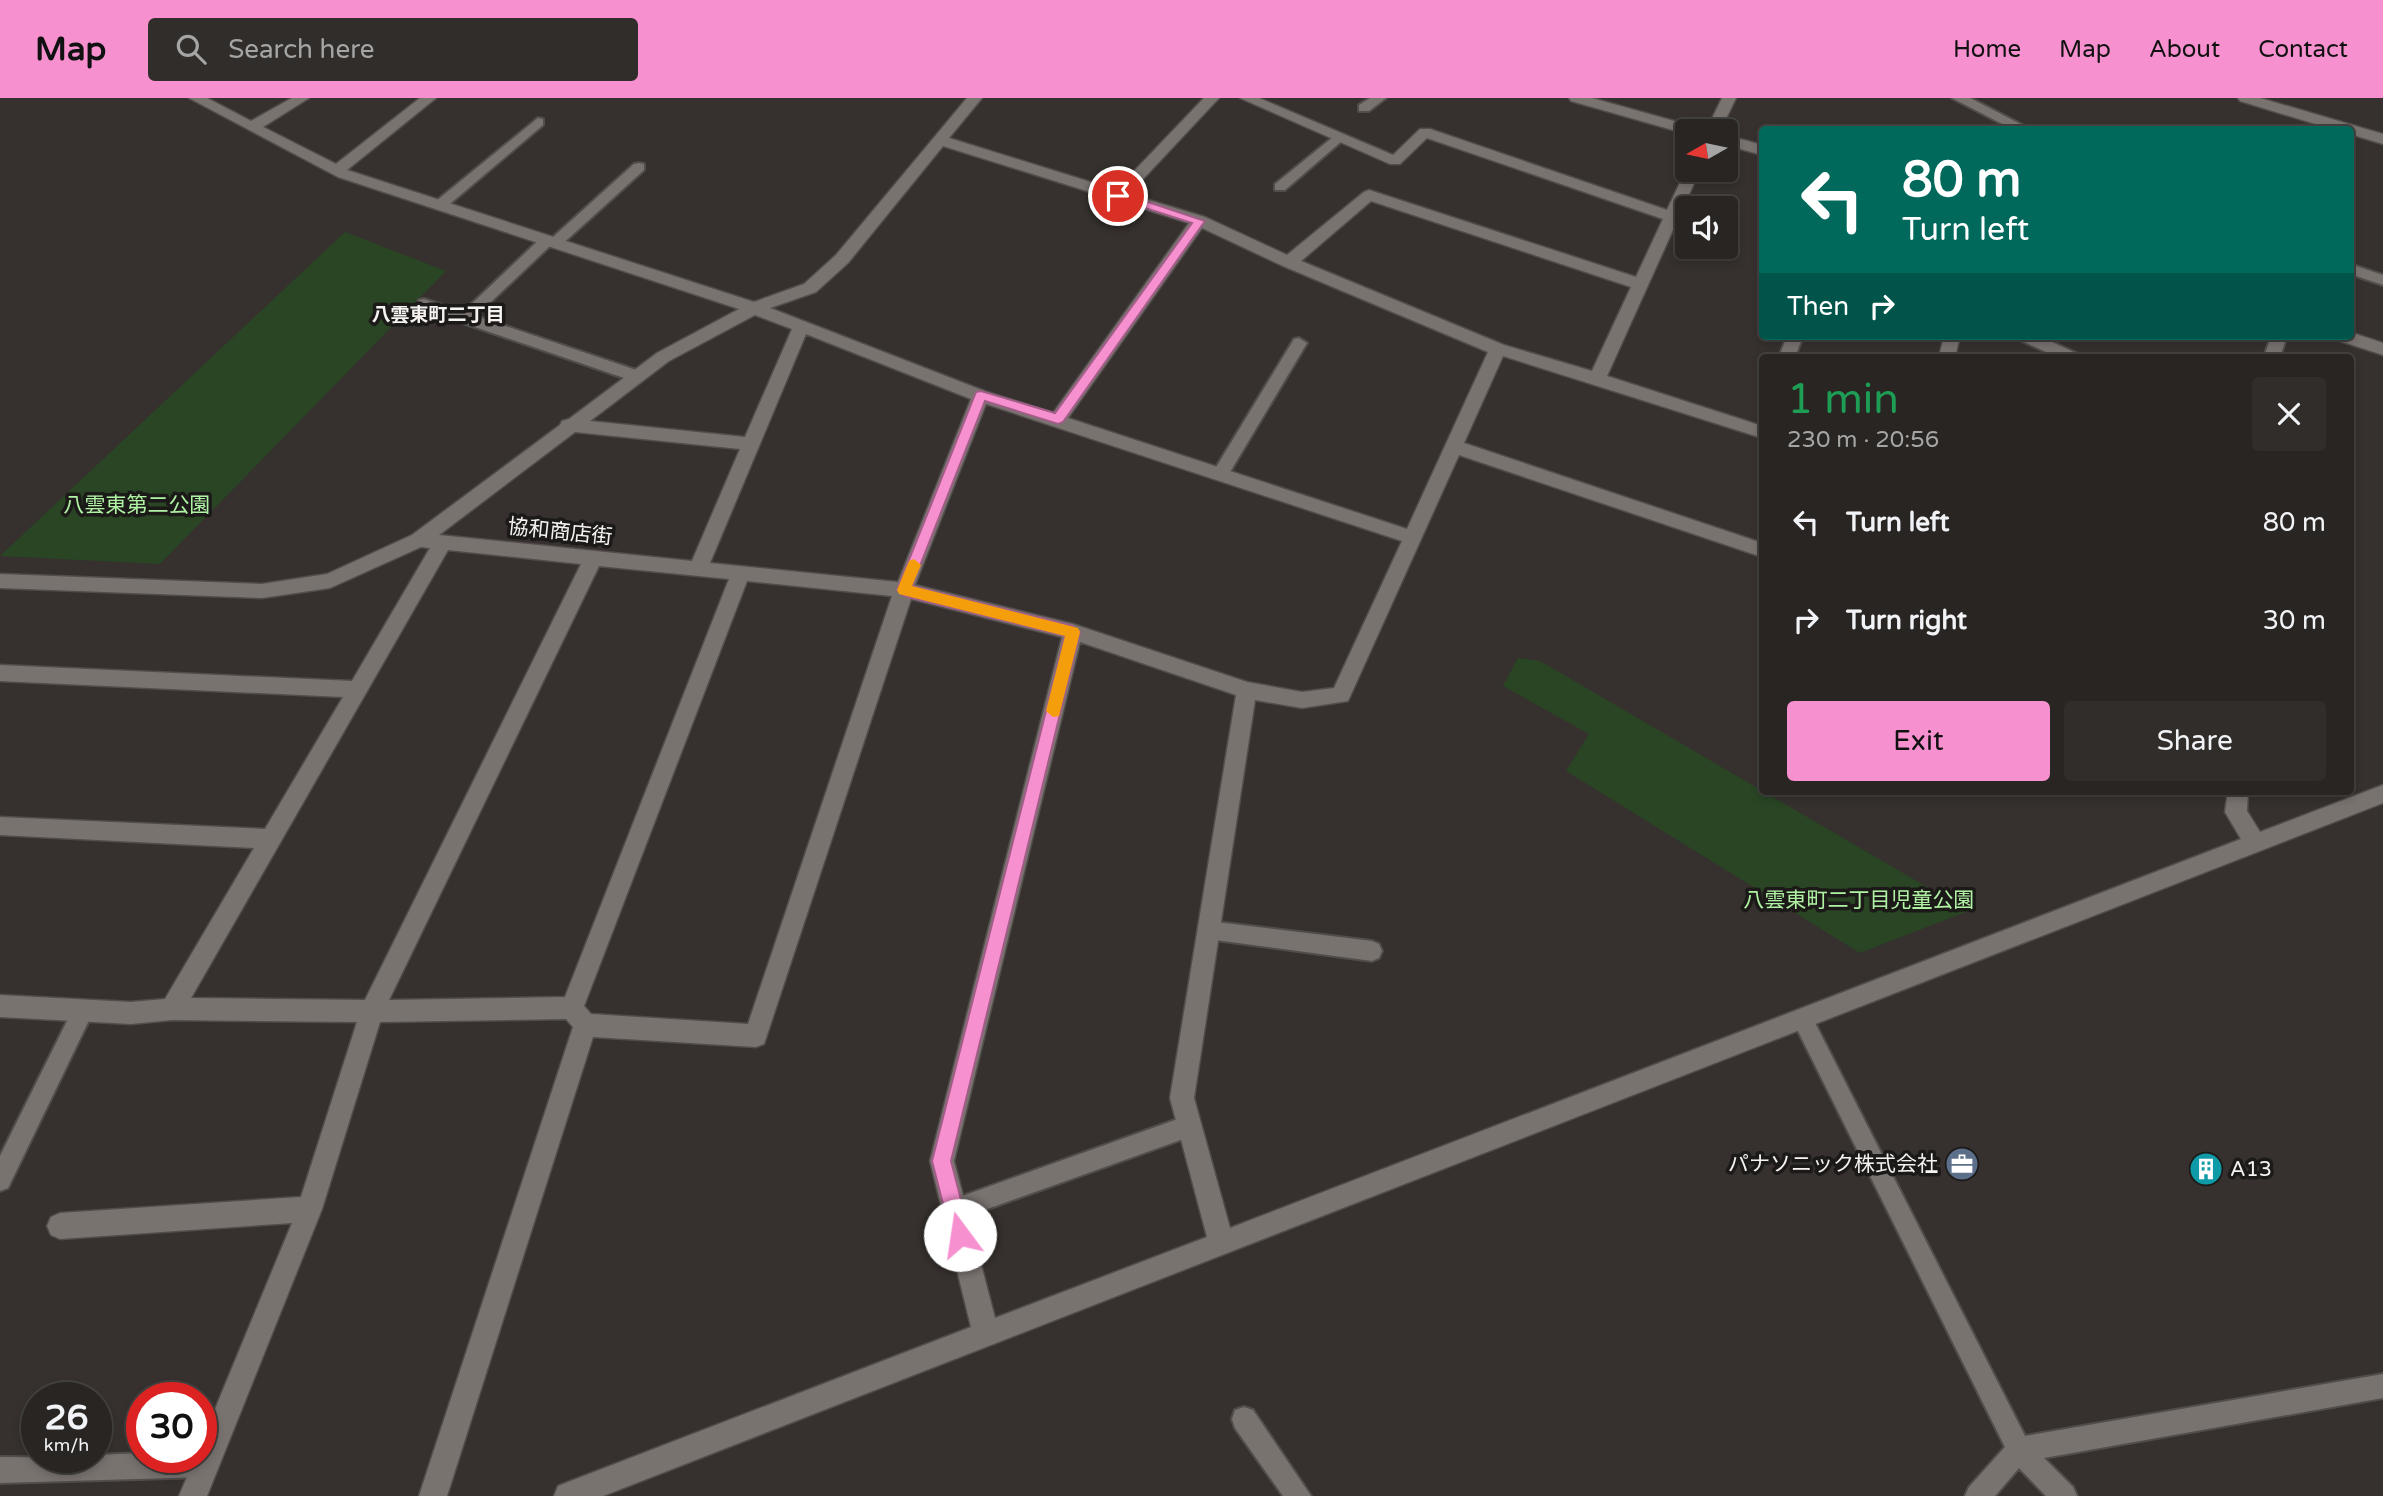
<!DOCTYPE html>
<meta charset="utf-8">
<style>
body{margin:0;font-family:"Varela Round","Noto Sans JP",sans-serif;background:#302d2a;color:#f1f3f6;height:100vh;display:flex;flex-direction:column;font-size:26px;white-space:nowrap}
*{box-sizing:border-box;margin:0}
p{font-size:23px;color:#a5a5a5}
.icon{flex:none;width:38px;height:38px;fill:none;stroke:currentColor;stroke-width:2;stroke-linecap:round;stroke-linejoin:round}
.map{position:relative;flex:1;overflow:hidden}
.panel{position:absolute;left:1759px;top:256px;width:595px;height:441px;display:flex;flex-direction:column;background:#282522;border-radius:7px;box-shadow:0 4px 10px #0003,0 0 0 2px #444240}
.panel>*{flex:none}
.hud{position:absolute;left:1759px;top:28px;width:595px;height:214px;border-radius:7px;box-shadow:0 4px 10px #0003,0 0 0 2px #444240;background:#00695c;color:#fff;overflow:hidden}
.needle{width:46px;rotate:261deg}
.buttons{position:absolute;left:1675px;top:21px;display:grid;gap:14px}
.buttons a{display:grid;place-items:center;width:63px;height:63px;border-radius:7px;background:#282522;box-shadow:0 4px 10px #0003,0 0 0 2px #444240;font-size:35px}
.speed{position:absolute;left:21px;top:1284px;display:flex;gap:14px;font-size:35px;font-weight:700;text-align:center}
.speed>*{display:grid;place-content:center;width:91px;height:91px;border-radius:50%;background:#282522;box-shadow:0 4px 10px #0003,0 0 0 2px #444240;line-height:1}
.speed small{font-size:18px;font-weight:400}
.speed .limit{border:10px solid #d22;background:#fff;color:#111}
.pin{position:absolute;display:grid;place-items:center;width:60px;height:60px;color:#fff;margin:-30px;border:4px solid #fff;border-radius:50%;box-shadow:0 2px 7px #0007}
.me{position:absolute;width:77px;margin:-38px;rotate:346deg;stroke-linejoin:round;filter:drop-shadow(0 0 5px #0008)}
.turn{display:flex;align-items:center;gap:24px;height:147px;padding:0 28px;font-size:32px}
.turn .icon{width:91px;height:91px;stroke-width:2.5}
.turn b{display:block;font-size:49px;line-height:60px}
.then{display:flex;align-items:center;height:66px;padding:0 28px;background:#0003;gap:14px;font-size:26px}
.round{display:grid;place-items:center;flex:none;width:74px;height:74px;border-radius:7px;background:#302d2a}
.head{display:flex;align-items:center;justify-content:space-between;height:119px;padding:0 28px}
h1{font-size:42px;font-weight:600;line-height:52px;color:#1e9e55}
.cta{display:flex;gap:14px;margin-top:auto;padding:14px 28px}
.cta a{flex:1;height:80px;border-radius:7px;background:#f690cf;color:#111;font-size:28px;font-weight:600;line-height:80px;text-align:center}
.cta a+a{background:#302d2a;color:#f1f3f6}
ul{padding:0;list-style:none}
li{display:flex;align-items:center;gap:21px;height:98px;padding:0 28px}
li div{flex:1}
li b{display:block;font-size:26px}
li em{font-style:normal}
header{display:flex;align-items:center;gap:42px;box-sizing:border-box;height:98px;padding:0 35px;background:#f690cf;color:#111}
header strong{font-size:33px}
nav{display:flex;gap:38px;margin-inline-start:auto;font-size:24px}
.search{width:490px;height:63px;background:#302d2a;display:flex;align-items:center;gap:18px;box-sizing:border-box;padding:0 24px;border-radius:7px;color:#a5a5a5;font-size:26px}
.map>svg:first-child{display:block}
</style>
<header>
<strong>Map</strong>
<div class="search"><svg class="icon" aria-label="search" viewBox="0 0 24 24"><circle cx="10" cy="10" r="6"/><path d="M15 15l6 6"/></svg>Search here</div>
<nav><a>Home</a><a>Map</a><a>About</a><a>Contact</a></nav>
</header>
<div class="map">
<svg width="2383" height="1398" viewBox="0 0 2383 1398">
<rect width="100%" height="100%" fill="#36312e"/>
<path fill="#294524" d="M345 134 446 173 160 466 0 458Z
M1518 560 1540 563 1968 813 1860 855 1566 673 1589 636 1503 588Z"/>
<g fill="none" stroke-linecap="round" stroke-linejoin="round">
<defs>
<path id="lane" d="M1370 0H1386L1369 13H1359V7Z
M1952 0H1970L2032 32H2014Z
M538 20 543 21V27L445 110H435V104Z
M1338 35 1345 39 1343 42 1285 92H1275V86Z
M639 65 644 66V72L560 148H550L476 218 642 274 644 278 642 282H630L419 210 417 206 419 202 424 201 463 214 542 139H553L634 66Z
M2350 166 2383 177V187L2350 176Z
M1787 238H1803L1795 259H1779Z
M2017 238H2039L2076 255 2079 259H2057L2020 242Z
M2271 238H2287L2280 259H2264Z
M1299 240 1307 245 1227 379H1215L1213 375 1215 371 1294 241Z
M1208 823 1372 843 1379 846 1382 853 1379 860 1372 863 1208 841 1201 839 1198 832 1201 825Z
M83 902 90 905 94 912 8 1090 0 1093V1058L76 905Z
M1803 912 1810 915 2025 1338 2383 1276V1300L2044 1360 2073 1389 2077 1398H2046L2019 1370 1995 1398H1965L1969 1389 2005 1349 1796 929 1792 922 1796 915Z
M1189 1017 1197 1020 1200 1028 1197 1036 1189 1039 954 1123 946 1120 943 1112 946 1104 954 1101Z
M1244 1309 1253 1312 1311 1398H1283L1235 1330 1232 1321 1235 1312Z
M206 1353 215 1357 219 1366 215 1375 206 1379 0 1385V1359L96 1360V1357L142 1355V1360H201V1354Z"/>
<path id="street" d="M189 0H207L251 23 292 0H309L263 29 336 66 420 0H436L347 72 754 204 804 186 836 157 967 0H982L949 40 1116 92 1204 0H1219L1129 96 1205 119 1287 157 1364 94 1369 92 1636 179 1663 121 1427 40 1400 66H1390L1240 0H1259L1393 57 1420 31H1430L1667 112 1687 70 1700 72 1607 278 1762 328V340L1503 258 1464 345 1762 445V459L1459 357 1348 603 1302 610 1255 602 1194 1000 1230 1130 2241 741 2225 714 2228 693H2248L2247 713 2260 734 2383 687V705L603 1398H554L558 1388 568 1384 971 1229 930 1063 1062 539 911 501 764 946 756 949 593 939 447 1398H419L573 929 566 921 380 924 322 1111 207 1398H179L195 1360H201V1345L292 1125 60 1141 51 1137 47 1128 51 1119 60 1115 301 1099 357 924 172 922 131 926 0 919V897L131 904 165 901 254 750 0 737V719L265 731 343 599 0 583V567L352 583 430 450 421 449 330 490 262 500 0 490V476L262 486 327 476 412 437 560 327 562 323 569 321 657 255 739 211 338 79ZM943 48 1189 125 1053 315 987 294 770 210 816 194 848 165ZM1371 103 1631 189 1592 273 1504 247 1301 163ZM1202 130 1283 168 1488 254 1407 431 1068 320ZM755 217 792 231 745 339 590 323 669 263ZM806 236 971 301 898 484 710 465ZM986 306 1402 443 1334 590 1302 594 1247 584 1073 526 915 487ZM575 334 740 351 692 463 439 437ZM448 452 581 466 365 902 191 900ZM599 468 729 481 565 899 389 902ZM747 483 892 498 748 926 591 916 584 908ZM1080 544 1236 597 1170 1000 1207 1139 995 1220 954 1063Z
M1569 0H1592L1699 30 1701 33H1687V36L1571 3Z
M1722 0H1736L1720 33H1706Z
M2238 0H2260L2383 36V46L2350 36V32H2335L2240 3Z
M1726 37 1762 47V57L1726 47Z
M2350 234 2383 245V257L2337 242 2335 238H2350Z
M1944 238H1960L1955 259H1939Z"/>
</defs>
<use href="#lane" stroke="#514d4b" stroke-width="4"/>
<use href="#street" stroke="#514d4b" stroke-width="3"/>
<use href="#lane" fill="#797370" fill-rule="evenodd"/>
<use href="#street" fill="#797370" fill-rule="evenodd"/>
</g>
<path fill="#f690cf" stroke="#a05e87" stroke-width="2" d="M1118 94 1205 123 1063 324 1058 326 985 303 912 488 1073 528 1080 534 951 1063 970 1137 967 1144 960 1147 953 1144 951 1137 932 1063 1065 538 904 498 897 492 976 294 981 293 1055 315 1192 125 1114 100 1113 98Z"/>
<path fill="#f59e0b" d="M914 461 921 467 912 488 1078 530 1080 534 1059 618 1053 619 1046 613 1065 538 899 496 897 492 909 463Z"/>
<defs>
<symbol id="office-disc" viewBox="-11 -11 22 22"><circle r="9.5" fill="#5c6f8a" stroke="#1c1a18"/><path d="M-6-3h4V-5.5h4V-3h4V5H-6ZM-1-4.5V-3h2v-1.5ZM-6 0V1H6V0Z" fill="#fff"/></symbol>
<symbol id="building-disc" viewBox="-11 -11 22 22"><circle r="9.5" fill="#0f9aa8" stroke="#1c1a18"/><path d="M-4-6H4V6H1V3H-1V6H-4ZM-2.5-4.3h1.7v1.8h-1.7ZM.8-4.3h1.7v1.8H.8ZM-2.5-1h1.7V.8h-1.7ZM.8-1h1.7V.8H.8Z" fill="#fff"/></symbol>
</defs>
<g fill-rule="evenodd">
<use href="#office-disc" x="1943" y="1047" width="38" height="38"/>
<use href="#building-disc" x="2187" y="1052" width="38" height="38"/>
</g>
<g text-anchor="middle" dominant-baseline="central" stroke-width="7" stroke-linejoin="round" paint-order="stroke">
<g font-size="19" font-weight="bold" fill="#f5f2f0" stroke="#1c1a18">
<text x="438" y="217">八雲東町二丁目</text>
</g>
<g font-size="21" fill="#b0f2a4" stroke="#1c1a18">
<text x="137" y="407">八雲東第二公園</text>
<text x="1859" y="802">八雲東町二丁目児童公園</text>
</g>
<g font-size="21" fill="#f5f2f0" stroke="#1c1a18">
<text transform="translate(560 434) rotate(6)">協和商店街</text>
</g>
<g font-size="21" fill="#f5f2f0" stroke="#1c1a18" text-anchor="end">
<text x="1938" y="1066">パナソニック株式会社</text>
<text x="2230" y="1071" text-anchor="start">A13</text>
</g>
</g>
</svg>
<div class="buttons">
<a><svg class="needle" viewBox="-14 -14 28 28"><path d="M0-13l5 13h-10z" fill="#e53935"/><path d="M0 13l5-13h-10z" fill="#a5a5a5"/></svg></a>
<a><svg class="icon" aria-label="sound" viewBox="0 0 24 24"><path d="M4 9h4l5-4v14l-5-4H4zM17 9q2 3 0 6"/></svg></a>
</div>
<div class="speed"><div>26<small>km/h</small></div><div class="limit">30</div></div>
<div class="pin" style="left:1118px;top:98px;background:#d93025"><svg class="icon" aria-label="arrive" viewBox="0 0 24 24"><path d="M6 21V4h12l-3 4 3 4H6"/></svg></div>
<svg class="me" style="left:960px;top:1137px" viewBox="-20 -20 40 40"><circle r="19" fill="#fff"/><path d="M0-13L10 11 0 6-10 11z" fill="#f690cf"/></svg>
<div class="hud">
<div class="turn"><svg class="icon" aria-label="left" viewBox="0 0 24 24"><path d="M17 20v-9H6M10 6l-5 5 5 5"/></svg><div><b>80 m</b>Turn left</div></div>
<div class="then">Then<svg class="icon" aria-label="right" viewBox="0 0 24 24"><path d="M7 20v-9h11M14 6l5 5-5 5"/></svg></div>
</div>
<section class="panel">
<div class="head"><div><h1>1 min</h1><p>230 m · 20:56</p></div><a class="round"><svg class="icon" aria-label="close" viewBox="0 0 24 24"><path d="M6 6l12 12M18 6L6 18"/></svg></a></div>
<ul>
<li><svg class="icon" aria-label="left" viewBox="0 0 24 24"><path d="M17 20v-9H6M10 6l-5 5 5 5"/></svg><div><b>Turn left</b></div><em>80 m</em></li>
<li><svg class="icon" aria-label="right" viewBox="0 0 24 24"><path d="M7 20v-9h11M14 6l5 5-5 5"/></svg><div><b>Turn right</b></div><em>30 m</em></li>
</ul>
<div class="cta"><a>Exit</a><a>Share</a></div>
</section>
</div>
